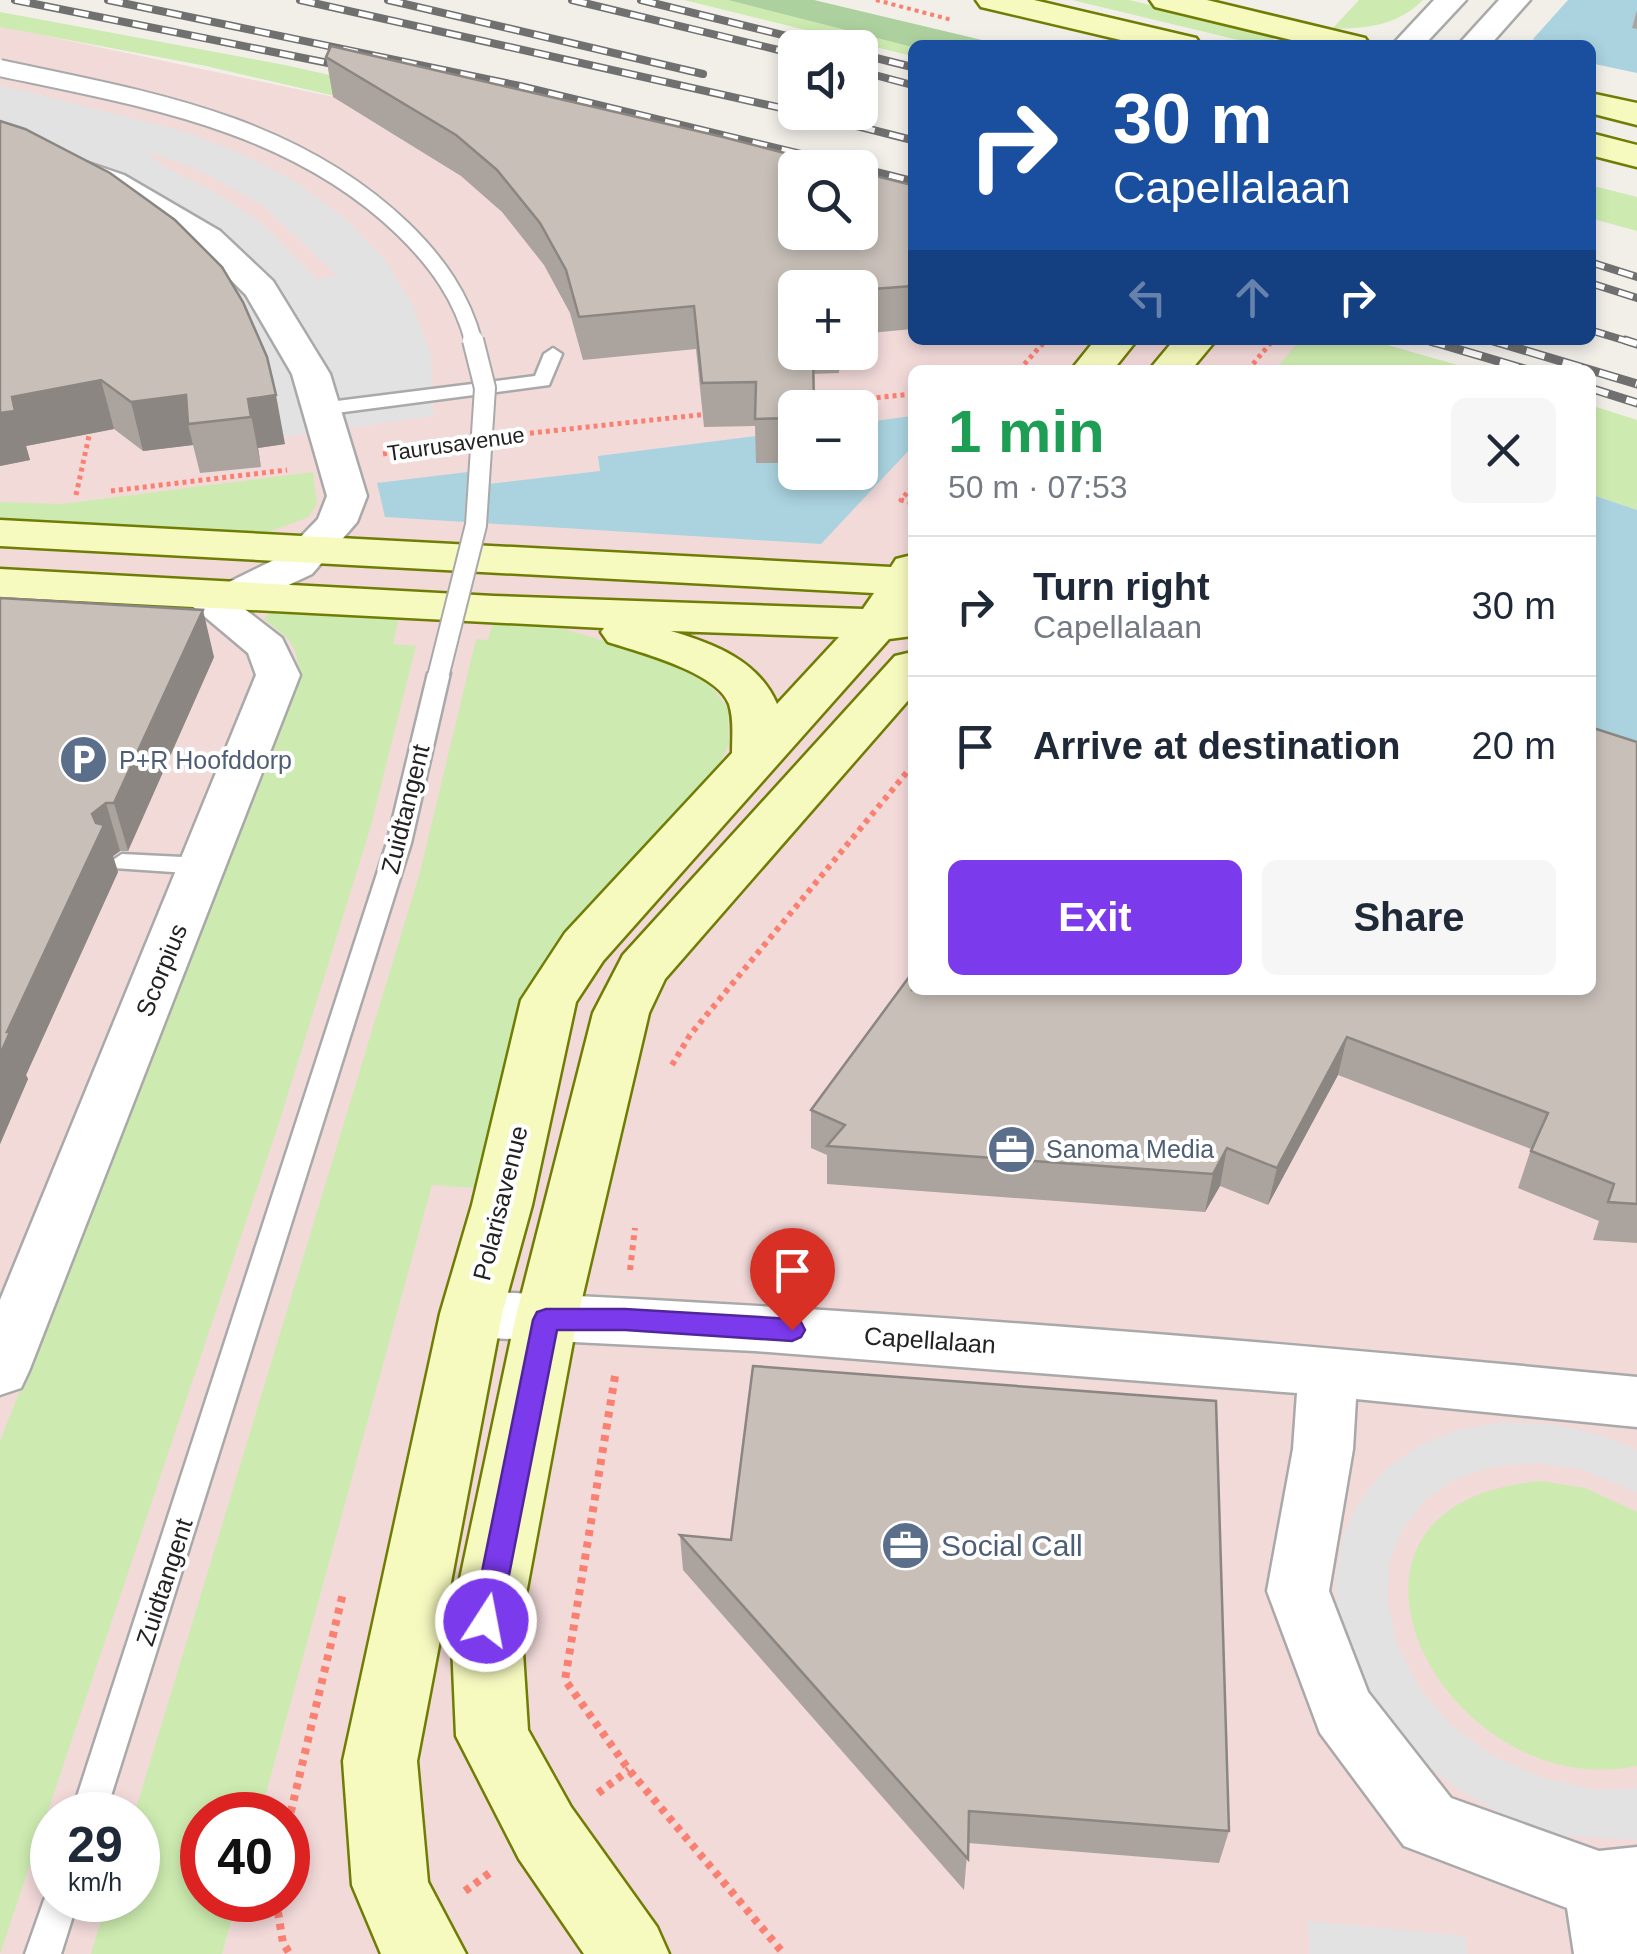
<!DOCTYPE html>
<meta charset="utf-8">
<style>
body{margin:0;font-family:Helvetica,sans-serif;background:#f6f6f7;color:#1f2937;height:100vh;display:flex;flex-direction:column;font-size:38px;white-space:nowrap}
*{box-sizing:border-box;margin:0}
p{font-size:32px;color:#747a83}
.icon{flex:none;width:55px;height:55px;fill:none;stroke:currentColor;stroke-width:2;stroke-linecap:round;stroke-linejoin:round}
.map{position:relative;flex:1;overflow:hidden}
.side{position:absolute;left:908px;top:365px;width:688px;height:630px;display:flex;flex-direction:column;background:#fff;border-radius:15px;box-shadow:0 5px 15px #0003}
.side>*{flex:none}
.hud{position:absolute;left:908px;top:40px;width:688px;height:305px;border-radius:15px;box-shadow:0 5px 15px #0003;background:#1a4fa0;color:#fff;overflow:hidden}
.fabs{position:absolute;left:778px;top:30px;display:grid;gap:20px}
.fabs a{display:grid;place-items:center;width:100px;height:100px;border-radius:15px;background:#fff;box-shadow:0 5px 15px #0003;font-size:50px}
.speed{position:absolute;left:30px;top:1792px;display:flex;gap:20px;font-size:50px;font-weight:700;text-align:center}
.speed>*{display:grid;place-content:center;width:130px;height:130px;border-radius:50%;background:#fff;box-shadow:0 5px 15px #0003;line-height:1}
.speed small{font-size:25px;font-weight:400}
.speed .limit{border:15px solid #d22;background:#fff;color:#111}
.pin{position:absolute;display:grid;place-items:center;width:85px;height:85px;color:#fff;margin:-102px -42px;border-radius:50% 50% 50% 0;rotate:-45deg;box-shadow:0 0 10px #0007}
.pin .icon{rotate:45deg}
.me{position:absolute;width:110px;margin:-55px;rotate:11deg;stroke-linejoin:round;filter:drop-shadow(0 0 8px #0008)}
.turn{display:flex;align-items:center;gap:35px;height:210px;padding:0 40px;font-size:45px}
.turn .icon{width:130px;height:130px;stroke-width:2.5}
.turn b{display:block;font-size:70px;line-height:85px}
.lanes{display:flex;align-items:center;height:95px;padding:0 40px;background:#0003;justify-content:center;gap:50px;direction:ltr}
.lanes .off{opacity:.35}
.round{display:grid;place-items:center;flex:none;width:105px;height:105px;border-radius:15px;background:#f6f6f7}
.headline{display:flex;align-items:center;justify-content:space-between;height:170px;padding:0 40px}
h1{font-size:60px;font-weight:700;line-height:75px;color:#1e9e55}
.primary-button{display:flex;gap:20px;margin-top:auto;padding:20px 40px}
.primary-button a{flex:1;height:115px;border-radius:15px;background:#7c3aed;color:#fff;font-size:40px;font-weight:700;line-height:115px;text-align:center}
.primary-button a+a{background:#f6f6f7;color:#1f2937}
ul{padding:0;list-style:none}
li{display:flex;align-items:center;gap:30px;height:140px;padding:0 40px;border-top:2px solid #e0e1e3}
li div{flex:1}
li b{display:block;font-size:38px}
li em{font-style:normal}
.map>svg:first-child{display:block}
</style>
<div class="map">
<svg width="1637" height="1954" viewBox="0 0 1637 1954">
<rect width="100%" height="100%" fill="#f2efe9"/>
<path fill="#f2dad9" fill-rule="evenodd" d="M0 26 795 195V232H860L912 221V340H1312L1323 370H912V990H1590L1637 599V1954H0ZM795 288H860V352H795ZM795 408H860V472H795ZM52 1815H138V1900H52ZM202 1815H288V1900H202Z"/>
<path fill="#cdebb0" d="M684 0H728L912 47V56Z
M1072 0H1129L1277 35 1269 45H1259Z
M1359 0H1423C1397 26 1368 28 1332 29Z
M0 12 285 65 446 101 335 96 206 66 0 27Z
M1590 185 1637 197V231L1590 218Z
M1300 340H1370L1475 370H1275Z
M1590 405 1637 420V510L1590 494Z
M313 472 317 504 309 517 261 535 0 520V502L62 504Z
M271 612 399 617 393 644 416 646 370 829 279 1123 0 1954V1441L297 686C301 648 293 640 263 619Z
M493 621 563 629 670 660 704 678 728 708 729 744 705 794 563 952 490 1189 432 1185 260 1815H202V1900H237L222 1954H91L107 1900H138V1815H134L420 872 476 639 488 640Z
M1541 1481 1585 1488 1637 1512V1766C1445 1807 1285 1503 1541 1481Z"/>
<path fill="#add19e" d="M728 0H814L1003 45 912 47Z"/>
<path fill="#e2e2e2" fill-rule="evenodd" d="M0 85 186 132 242 154 295 181 347 220 385 260 413 306 431 356 433 416 283 437 0 163ZM145 151 195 168 262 205 337 275 318 280 262 223 216 193 163 166Z
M1502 1422 1552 1424 1601 1435 1637 1450V1492L1581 1469 1536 1463 1492 1467 1456 1479 1424 1501 1402 1530 1389 1564 1388 1603 1397 1645 1418 1685 1449 1723 1493 1756 1543 1778 1594 1790 1637 1788V1840L1565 1836 1508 1817 1454 1787 1412 1751 1378 1710 1353 1666 1339 1621 1335 1577 1343 1536 1360 1500 1385 1470 1418 1446 1457 1430Z
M1308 1921 1465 1936 1467 1954H1309Z"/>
<path fill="#aad3df" d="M1568 0H1637V73L1590 63V45H1540L1533 39Z
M912 416V447L821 544 385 517 377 483 476 471 480 485 600 471 598 456 795 431V472H860V423Z
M1590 494 1637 510V755L1590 740Z"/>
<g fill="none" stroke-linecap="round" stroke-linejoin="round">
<defs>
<path id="lane" d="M553 348 562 354 549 385 321 415 311 409 321 403 535 376 544 354Z
M439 666 450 673 411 843 105 1815H71L387 843 428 673Z
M122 854 202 858 214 866 202 874 114 868 110 862Z
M52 1886V1900H78L61 1954H25L44 1900Z"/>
<path id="street" d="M1434 0H1466L1424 45H1392Z
M1499 0H1530L1490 45H1458Z
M0 133 124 175 220 231 273 281 330 374 367 496 357 522 312 574 242 607 282 638 300 675 29 1371 21 1388 0 1395V1300L256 675 248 653 179 595 185 586 200 582 217 588 282 556 318 519 327 496 292 374 246 295 196 245 100 189 0 154Z
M471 1291C861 1308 1249 1339 1637 1377V1427L1356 1399 1353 1449 1329 1591 1368 1692 1451 1798 1599 1851 1637 1847V1954H1574L1567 1908 1404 1846 1320 1733 1267 1591 1293 1449 1297 1393 755 1351 471 1337 451 1331 442 1314 451 1297Z"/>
<path id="secondary" d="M976 0H1034L1196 38 1201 45H1142L981 7Z
M1150 0H1207L1365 38 1370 45H1312L1155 7Z
M1590 93 1637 103V125L1590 113Z
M1590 133 1637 145V167L1590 155Z
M1095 340H1137L1113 370H1071Z
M1174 340H1216L1191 370H1149Z
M0 520 891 567 896 559 912 555V605L908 613 912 614V636L889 639 603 961 576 1002 532 1205 502 1314 417 1761 428 1882 466 1954H381L352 1885 343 1761 440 1314 472 1205 521 1000 565 933 732 753C732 737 734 719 729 704 717 672 639 652 608 642L601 632 604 628 0 597V569L494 596 863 609 874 593 0 546ZM671 631 839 637 777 704C758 660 714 644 671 631Z
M912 652V696L665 979 649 1013 577 1320 521 1621 528 1730 571 1807 657 1927 669 1954H584L519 1859 456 1736 451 1621 515 1320 593 1013 623 955 895 656Z"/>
</defs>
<use href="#lane" stroke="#a9a9a9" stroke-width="5"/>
<use href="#street" stroke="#a9a9a9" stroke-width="5"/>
<use href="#secondary" stroke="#707d05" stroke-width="5"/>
<path stroke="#fa8072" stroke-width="4" stroke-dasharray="4 4" stroke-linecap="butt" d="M876 0 952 20
M1043 343 1046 340
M1271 343 1273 340"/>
<path stroke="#fa8072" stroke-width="5" stroke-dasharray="4 4" stroke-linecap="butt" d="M1019 370 1046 340
M1248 370 1273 340
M805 405 912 394
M522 434 708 414
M383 454 440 444
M912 487 901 500 912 503
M111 491 287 470
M76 495 89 436 85 430"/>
<path stroke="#fa8072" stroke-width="6" stroke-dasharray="5 5" stroke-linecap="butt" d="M672 1065 690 1035 912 766
M630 1270 635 1228"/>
<path stroke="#fa8072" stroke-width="8" stroke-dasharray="6 6" stroke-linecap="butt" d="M615 1376 565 1680 629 1770 784 1954
M598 1793 629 1770
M288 1824 343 1593
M465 1891 491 1872
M276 1900 283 1943 290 1954"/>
<use href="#lane" fill="#fff" fill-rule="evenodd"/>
<use href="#street" fill="#fff" fill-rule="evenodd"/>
<use href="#secondary" fill="#f7fabf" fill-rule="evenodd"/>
<defs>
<path id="rail-far1" d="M15 0 353 68
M108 0 520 86 859 168
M300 0 795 111
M388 0 703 74
M572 0 795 54
M641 0 835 48
M860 54 912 67
M860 71 912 85
M802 112 912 140
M860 168 912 181
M1590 262 1637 277
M1590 283 1637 298
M1590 330 1633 343
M1425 340 1435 343
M1489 340 1499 343"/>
<path id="rail" d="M1427 340 1528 370
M1490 340 1637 384
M1625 340 1637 344
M1590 388 1637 403"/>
</defs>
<use href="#rail-far1" stroke="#707070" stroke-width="8"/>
<use href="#rail" stroke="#707070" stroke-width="9"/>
<use href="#rail-far1" stroke="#fff" stroke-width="5" stroke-dasharray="15" stroke-linecap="butt"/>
<use href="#rail" stroke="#fff" stroke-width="6" stroke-dasharray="19" stroke-linecap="butt"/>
<defs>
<path id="lane-bridge-far1" d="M0 68C145 99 292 122 403 229 437 262 462 297 474 343"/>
<path id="lane-bridge" d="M439 673 476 525 485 388 473 340"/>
</defs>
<use href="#lane-bridge-far1" stroke="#a9a9a9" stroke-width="20" stroke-linecap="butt"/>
<use href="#lane-bridge" stroke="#a9a9a9" stroke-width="24" stroke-linecap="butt"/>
<use href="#lane-bridge-far1" stroke="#fff" stroke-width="16"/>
<use href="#lane-bridge" stroke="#fff" stroke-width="20"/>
</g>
<path fill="#aba49e" d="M1637 10V29L1632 28Z
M326 57 912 185V329L860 334V288H795V352H839V373L813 374 795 408V463H756L755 426 704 427 696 349 583 360 570 313 544 265 502 212 461 176 333 97Z
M0 121 285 444 258 448 261 467 200 473 193 445 143 451 114 429 26 446 30 460 0 466Z
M0 598 214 657 128 851H120L113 856 118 872 26 1075 28 1079 0 1144Z
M1637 742V1243L1593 1240 1599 1221 1518 1188 1531 1149 1338 1075 1268 1205 1220 1186 1205 1212 827 1184V1155L811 1148V1110Z
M680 1535 1229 1831 1219 1863 968 1843 964 1890 683 1570Z"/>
<path fill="#8b8681" d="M101 380 114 429 26 446 30 460 0 466V413L12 397Z
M186 395 188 424 193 445 143 451 131 402Z
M276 395 285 444 258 448 261 467 248 399Z
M203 610 214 657 128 851 114 803Z
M106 803 120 851 113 856 118 872 26 1075 28 1079 0 1144V1055L7 1032 92 814Z
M1347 1037 1338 1075 1268 1205 1277 1168Z
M1227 1148 1220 1186 1205 1212 1213 1174Z"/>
<path fill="#c7bfb8" stroke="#8b8681" stroke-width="2.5" d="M331 46 723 137 842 168H795V232H860V172L912 185V286L860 290V288H795V352H813L814 408H795V418L755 419 756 382 702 383 694 306 579 317 566 270 540 223 497 170 456 135 326 57Z
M0 121 25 129 110 173 175 220 222 267 243 302 267 357 276 395 248 399 251 417 188 424 186 395 131 402 101 380 12 397 15 411 0 413Z
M0 598 203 610 114 803H106L92 814 96 823 104 825 7 1032H10L0 1055Z
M1590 727 1637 742V1204L1608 1202 1614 1184 1531 1151 1548 1113 1347 1037 1277 1168 1227 1148 1213 1174 827 1146 845 1125 811 1110 912 973V990H1590Z
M753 1366 1216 1401 1229 1831 969 1811 968 1859 680 1535 731 1540Z"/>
<path fill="#7c3aed" stroke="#51269a" stroke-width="2.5" d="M546 1309H625L792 1319 801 1322 805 1330 801 1337 792 1341 625 1330H557L500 1621 496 1631 486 1634 476 1631 472 1621 533 1320 537 1312Z"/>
<defs>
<symbol id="parking-disc" viewBox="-11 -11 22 22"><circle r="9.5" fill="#5c6f8a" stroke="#fff"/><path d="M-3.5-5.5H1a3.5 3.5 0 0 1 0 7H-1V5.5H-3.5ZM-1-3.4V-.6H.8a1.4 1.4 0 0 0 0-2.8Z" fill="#fff"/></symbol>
<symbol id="office-disc" viewBox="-11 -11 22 22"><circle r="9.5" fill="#5c6f8a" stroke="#fff"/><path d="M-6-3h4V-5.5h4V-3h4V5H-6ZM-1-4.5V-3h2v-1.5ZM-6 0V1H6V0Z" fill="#fff"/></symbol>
</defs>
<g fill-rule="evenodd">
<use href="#parking-disc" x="56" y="732" width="55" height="55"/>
<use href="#office-disc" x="984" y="1122" width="55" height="55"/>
<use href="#office-disc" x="878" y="1518" width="55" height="55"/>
</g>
<g text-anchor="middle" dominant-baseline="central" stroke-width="8" stroke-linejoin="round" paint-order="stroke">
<g font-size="22" fill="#222" stroke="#fff">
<text transform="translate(456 444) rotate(-8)">Taurusavenue</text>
</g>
<g font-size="25" fill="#4e5e75" stroke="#fff" text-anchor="start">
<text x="119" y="760">P+R Hoofddorp</text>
<text x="1046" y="1149">Sanoma Media</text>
</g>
<g font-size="25" fill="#222" stroke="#fff">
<text transform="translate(405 809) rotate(-76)">Zuidtangent</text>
<text transform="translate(161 970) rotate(-68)">Scorpius</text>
<text transform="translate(500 1203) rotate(-76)">Polarisavenue</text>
<text transform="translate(930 1340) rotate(4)">Capellalaan</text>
<text transform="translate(164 1582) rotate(-72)">Zuidtangent</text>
</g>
<g font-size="30" fill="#4e5e75" stroke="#fff" text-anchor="start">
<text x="941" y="1545">Social Call</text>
</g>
</g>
</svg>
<div class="fabs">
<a><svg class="icon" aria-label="sound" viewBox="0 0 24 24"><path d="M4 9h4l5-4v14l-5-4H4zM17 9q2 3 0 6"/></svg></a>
<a><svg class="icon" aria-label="search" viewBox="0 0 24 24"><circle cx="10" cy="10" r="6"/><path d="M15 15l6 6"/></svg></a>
<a>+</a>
<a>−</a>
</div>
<div class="speed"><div>29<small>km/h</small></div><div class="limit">40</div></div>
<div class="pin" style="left:792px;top:1330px;background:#d93025"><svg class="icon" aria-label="arrive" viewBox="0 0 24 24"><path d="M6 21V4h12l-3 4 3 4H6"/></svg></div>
<svg class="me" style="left:486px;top:1621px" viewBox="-20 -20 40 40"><circle r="17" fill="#7c3aed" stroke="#fff" stroke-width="3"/><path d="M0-11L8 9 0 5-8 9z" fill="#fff"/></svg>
<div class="hud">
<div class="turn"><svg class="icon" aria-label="right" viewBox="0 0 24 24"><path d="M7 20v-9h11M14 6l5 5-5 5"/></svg><div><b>30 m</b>Capellalaan</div></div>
<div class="lanes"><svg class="icon off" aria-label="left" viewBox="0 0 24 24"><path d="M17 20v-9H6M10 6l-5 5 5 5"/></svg><svg class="icon off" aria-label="ahead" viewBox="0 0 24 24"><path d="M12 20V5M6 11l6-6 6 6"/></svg><svg class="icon" aria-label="right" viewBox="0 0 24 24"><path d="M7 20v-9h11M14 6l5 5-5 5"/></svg></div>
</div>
<section class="side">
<div class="headline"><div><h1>1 min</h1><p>50 m · 07:53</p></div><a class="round"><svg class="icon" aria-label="close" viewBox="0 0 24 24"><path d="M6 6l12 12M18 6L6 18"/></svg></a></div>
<ul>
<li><svg class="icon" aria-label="right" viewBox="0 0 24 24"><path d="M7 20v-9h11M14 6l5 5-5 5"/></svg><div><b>Turn right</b><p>Capellalaan</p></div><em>30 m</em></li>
<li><svg class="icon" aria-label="arrive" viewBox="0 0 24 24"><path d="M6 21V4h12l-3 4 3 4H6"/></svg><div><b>Arrive at destination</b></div><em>20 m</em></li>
</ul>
<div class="primary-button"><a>Exit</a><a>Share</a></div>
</section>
</div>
